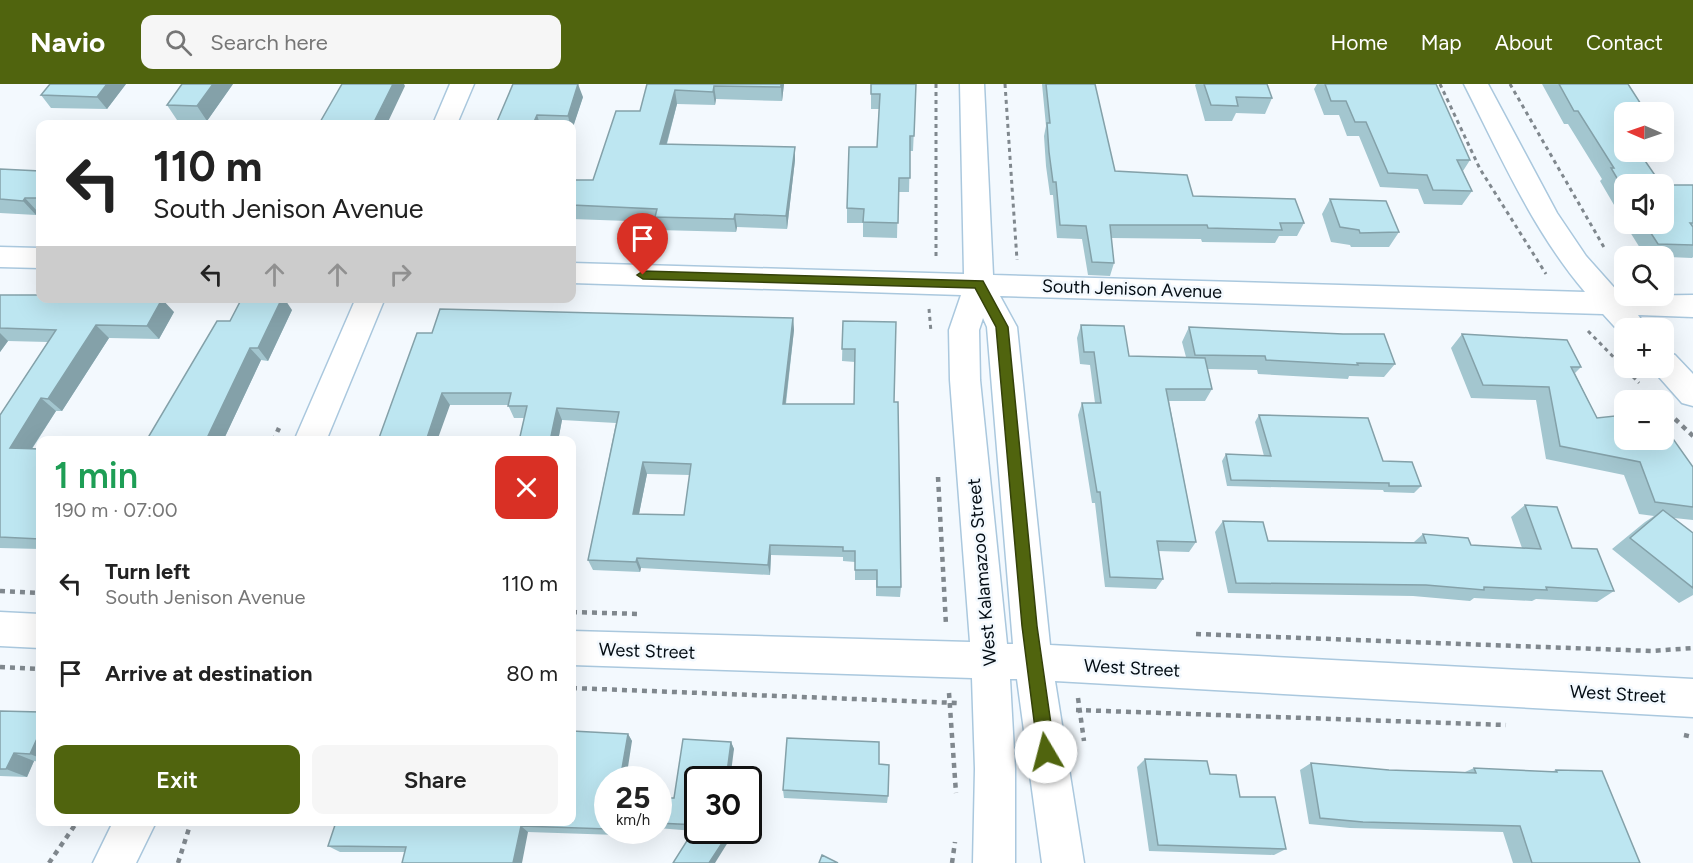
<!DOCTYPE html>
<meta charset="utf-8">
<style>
body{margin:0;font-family:Figtree,sans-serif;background:#f6f6f6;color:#222;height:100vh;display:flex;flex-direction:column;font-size:22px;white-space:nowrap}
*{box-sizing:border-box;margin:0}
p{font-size:20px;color:#767676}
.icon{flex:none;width:33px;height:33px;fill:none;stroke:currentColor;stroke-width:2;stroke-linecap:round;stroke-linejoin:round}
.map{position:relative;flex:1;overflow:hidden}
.drawer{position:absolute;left:36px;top:352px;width:540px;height:390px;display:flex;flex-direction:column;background:#fff;border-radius:12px;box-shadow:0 6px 24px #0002}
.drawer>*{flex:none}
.hud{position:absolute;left:36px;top:36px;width:540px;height:183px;border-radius:12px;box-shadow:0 6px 24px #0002;background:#fff;color:#222;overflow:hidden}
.needle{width:39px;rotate:272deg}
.fabs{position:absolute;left:1614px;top:18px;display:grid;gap:12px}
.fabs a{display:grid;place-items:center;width:60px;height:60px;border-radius:12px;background:#fff;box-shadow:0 6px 24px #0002;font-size:30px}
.speed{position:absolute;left:594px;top:682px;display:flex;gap:12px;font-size:30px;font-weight:700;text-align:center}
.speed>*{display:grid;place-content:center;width:78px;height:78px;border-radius:50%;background:#fff;box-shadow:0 6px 24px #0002;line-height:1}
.speed small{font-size:15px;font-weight:400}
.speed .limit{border:3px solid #111;border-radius:9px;background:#fff;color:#111}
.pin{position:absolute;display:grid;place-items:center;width:51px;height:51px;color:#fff;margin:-62px -26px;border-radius:50% 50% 50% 0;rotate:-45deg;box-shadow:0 0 6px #0007}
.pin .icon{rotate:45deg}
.me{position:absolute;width:66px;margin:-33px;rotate:352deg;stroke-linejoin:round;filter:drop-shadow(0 0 4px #0008)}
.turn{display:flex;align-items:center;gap:21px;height:126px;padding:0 18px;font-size:27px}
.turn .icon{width:78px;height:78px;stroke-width:2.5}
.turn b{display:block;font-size:42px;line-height:51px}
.lanes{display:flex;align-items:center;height:57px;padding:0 18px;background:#0003;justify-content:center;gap:30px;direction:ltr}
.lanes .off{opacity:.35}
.round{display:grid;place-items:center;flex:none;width:63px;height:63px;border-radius:12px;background:#f6f6f6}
.summary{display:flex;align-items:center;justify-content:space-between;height:102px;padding:0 18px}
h1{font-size:36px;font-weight:600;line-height:45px;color:#1e9e55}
.primary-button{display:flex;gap:12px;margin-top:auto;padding:12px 18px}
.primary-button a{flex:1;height:69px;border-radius:12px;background:#50640e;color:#fff;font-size:24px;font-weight:600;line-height:69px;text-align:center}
.primary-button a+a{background:#f6f6f6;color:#222}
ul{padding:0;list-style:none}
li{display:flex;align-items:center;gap:18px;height:90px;padding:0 18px}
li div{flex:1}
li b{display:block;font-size:22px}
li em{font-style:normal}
header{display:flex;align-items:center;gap:36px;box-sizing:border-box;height:84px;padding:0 30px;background:#50640e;color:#fff}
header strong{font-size:28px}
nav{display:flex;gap:33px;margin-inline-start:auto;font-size:21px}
.search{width:420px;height:54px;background:#f6f6f6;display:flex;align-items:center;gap:15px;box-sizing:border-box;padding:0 21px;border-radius:12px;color:#767676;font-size:22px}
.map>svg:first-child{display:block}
</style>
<header>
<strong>Navio</strong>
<div class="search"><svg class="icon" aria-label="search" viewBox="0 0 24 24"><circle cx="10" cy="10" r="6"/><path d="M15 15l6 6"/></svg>Search here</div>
<nav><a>Home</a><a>Map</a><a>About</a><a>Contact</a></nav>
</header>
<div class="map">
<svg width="1693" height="779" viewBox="0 0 1693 779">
<rect width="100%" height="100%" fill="#f3f9fe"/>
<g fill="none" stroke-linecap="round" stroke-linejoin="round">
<defs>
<path id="minor" d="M450 0H474L457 40H433Z
M960 0H984L993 191 1585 208C1533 147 1500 71 1464 0H1488L1557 129 1586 172 1619 209 1624 212 1693 211V233L1638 231 1647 244H1624V253L1603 230 1000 212 1017 243 1050 561 1693 595V633L1055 597 1084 779H1042L1017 595H1010L1015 685V779H973L975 685 972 594 572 581V547L970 558 950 296 949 246 961 211 572 199V179L964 190ZM983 234 987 243 1013 560H1007L980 296 979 246Z
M0 163 40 164V184L0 183Z
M356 214H385L326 357H294Z
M1664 267 1675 271 1693 290V322L1682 319 1651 284H1664Z
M0 528 40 530V564L0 562Z
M113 738H156L136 779H93Z"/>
</defs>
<use href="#minor" stroke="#aac8de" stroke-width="3"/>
<path stroke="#80888e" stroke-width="3" stroke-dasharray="4 4" stroke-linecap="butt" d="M936 0V173
M1005 0 1017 176
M1440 0 1480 85 1546 190
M1510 0 1605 165
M929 225 931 248
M1588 247 1639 299"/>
<path stroke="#80888e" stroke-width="4.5" stroke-dasharray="5 5" stroke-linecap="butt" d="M1675 335 1693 352
M273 357 279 344
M938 393 946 541
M0 507 40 509
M572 528 640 530
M1196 550 1651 567 1693 564
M0 583 40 585
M572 604 957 619
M949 609 956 709
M1078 614 1084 657
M1076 626 1506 641
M1684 651 1693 653
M49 779 77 738
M178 779 191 738
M952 779 955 758"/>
<use href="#minor" fill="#fff" fill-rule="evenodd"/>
</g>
<path fill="#a3c6cf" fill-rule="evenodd" d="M126 0 107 25 51 24 41 11Z
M233 0 207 37 177 36 167 21Z
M647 0H784L782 17 716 15 715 21 677 20 667 60 795 76 787 145 737 143 736 148 658 146 656 138 572 135V102L593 96 640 27Z
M871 0H916L913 67H910L909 108H898L897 154 863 153V139H847V124L877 63 879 25H871Z
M1042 0H1095L1115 87 1193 112 1304 139 1297 152H1279L1275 159 1202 158 1201 155 1111 154 1114 179 1110 192 1088 191 1082 155 1057 154 1053 111H1050L1046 82 1044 52 1046 42Z
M1196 0H1267L1272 14 1265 30 1236 29 1232 37H1205L1195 1Z
M1317 0H1436L1470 76 1463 87 1472 107 1462 121 1424 120 1418 105 1380 103 1359 52H1347L1339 31H1324L1314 5Z
M1542 0H1628L1624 28V138L1600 97 1602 95 1568 40H1564Z
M583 13 572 46V40H496Z
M0 85 40 87V128H38L36 131 0 129Z
M1693 101V173L1692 174 1645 172 1625 140H1664Z
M1330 115 1399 148 1389 163H1351L1350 161 1331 158 1322 130Z
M0 211 174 228 159 255 109 254 62 327H56L32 365H40V465L0 464V331L48 258 8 257 0 268Z
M292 226 268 277 261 276 223 357H146L230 237Z
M793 234 794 246 786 320H854L855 278 842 277 843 237 894 318 901 503 900 513 876 512V496H855V478L843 477V473L771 471 770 491 641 484 640 488 593 486 588 476 616 339 562 336 558 357H519L524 334H514L508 321H450L379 354 432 249ZM647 390 690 391 684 431 639 430Z
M1081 241 1129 272 1186 273 1182 258 1189 243 1395 280 1384 293 1349 292 1348 295 1258 290 1257 286 1207 285 1212 305 1205 317H1169L1196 458 1189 468 1158 467 1163 495 1156 505 1105 503 1095 419H1092L1078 331 1082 319H1095L1090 281 1080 280 1077 254Z
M1462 250 1581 283 1575 289 1597 334 1693 383V436L1674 434 1693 449V511L1679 519 1612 465 1645 438 1654 432 1639 430 1624 391 1546 375 1536 316 1471 314 1451 264Z
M1259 331 1383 377 1421 402 1414 409 1384 408 1383 406 1227 402 1222 377 1226 370 1264 372 1255 338Z
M1525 421 1572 464 1614 507 1597 518 1536 515 1532 517 1474 514 1470 517 1413 512 1228 509 1215 448 1223 437 1268 457 1414 458 1423 450 1471 461 1522 464 1511 433Z
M0 627 40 628V678L34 677 27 693 0 692Z
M628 650 632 657 608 696V747H617V751L528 748 404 768H340L328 762Z
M731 658 734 665 698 747 728 750 730 755 694 747 658 744V714H674Z
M1145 675 1210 690 1240 713 1286 765 1274 771 1149 767 1137 683Z
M1311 679 1389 686 1465 688 1474 684 1551 688 1556 686 1640 779H1513L1503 748 1350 744 1309 740 1300 686Z
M783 706 888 712 887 719 784 714Z"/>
<path fill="#84a1a9" d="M107 0H126L107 25 97 13Z
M213 0H233L207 37 197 22Z
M393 0H404L405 2 387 40H373Z
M578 0 583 13 572 46V40H570L568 32Z
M781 0H784L782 17 781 3Z
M714 2 716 15 715 21 713 8Z
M675 6 677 20 663 73 660 60Z
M537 31 540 40H533Z
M795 63V76L787 145 786 132Z
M25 114 38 128 36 131 23 117Z
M735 130 737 143 736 148 734 135Z
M282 214H284L292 226 268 277 258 264Z
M162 215 174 228 159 255 147 242Z
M793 234 794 246 784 332 783 320Z
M96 241 109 254 62 327 48 315Z
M0 249 8 257 0 268Z
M250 264 261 276 223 357H210L207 354Z
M442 309 450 321 437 357H426Z
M41 314 56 327 25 375 10 364Z
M557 324 562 336 558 357H550Z
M643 378 647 390 637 440 633 430Z
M770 461 771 471 770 491 768 481Z
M637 474 641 484 640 488 636 478Z
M40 648V674L30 670Z
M628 650 632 657 626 696H620Z
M731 658 734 665 730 696H726Z
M14 669 34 677 27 693 6 685Z
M521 742 528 748 522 779H513Z
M728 750 730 755 715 779H709Z"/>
<path fill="#bde6f1" stroke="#84a1a9" stroke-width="1.5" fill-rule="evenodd" d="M50 0H107L97 13 41 11Z
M182 0H213L197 22 167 21Z
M342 0H393L373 40H319Z
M513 0H578L568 32 537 31 533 40H496Z
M647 0H781V3L714 2 713 8 675 6 660 60 795 63 786 132 735 130 734 135 655 133 657 125 572 121V102L574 96H593L616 27H640Z
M871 0H916L914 52H910V94H899L898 139 863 138 864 125 847 124 849 63H877L880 10H871Z
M1046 0H1095L1115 87 1187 91 1193 112 1295 115 1304 139H1280L1282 146 1208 144 1207 141H1110L1114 179 1092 178 1086 142 1060 141 1056 98H1053L1049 68 1047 39H1050Z
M1204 0H1267L1272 14 1236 13 1238 22 1211 21Z
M1325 0H1436L1470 76H1457L1472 107 1433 106 1427 91 1388 89 1366 38H1355L1346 17H1331Z
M1559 0H1628L1646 28H1624V35H1617L1624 46V68H1639L1661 100H1624V106L1611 84H1614L1578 27H1574Z
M0 85 40 87V114H25L23 117 0 115Z
M1664 101H1693V139H1690L1693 143V161L1658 160 1645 140H1664Z
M1330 115 1386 117 1399 148 1360 149 1359 146 1340 143Z
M0 211H40V214L162 215 147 242 96 241 48 315 41 314 10 364 40 365V455L0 453V331L56 246 0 244Z
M242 214H282L258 264H250L207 354H203L201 357H146L217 237H230Z
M440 225 793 234 783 320H854L855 265H842L843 237 896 238 894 318H898L901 503H877V486H855V467H843V463L770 461 768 481 637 474 636 478 588 476 619 328 557 324 550 357H519L527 322H508L511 309H442L426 357H373L374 354H379L417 249H432ZM643 378 691 380 684 431 633 430Z
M1081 241 1124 242 1129 272 1205 274 1212 305H1166L1196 458 1157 457 1163 495 1110 493 1100 408H1097L1082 319H1101L1094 268H1084Z
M1189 243 1343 250H1384L1395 280 1357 279 1358 281 1266 276 1265 272 1195 271Z
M1462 250 1567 256 1581 283H1571L1597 334 1624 331V356H1664V342L1693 383V423L1655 418 1640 378 1560 362 1549 303 1483 301Z
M1259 331 1368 334 1383 377 1412 378 1421 402H1389V399L1231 396 1226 370 1271 372Z
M1525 421 1557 423 1572 464 1597 465 1614 507 1546 503 1547 506 1484 503V506L1426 501 1236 499 1223 437 1263 438 1268 457 1426 459 1423 450 1468 454 1471 461 1541 465Z
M1663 426 1693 449V504L1630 454Z
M0 627 40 628V648L30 670 14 669 6 685H0Z
M572 647 628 650 620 696H608V745L521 742 513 779H402L406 763 328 762 336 738H572Z
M787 654 879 658V680L889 681 888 712 783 706Z
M683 655 731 658 726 696H698V747H724L728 750 709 779H673L697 741 658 739V714H674Z
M1145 675 1207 677 1210 690 1236 691 1240 713H1275L1286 765 1158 761Z
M1311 679 1389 686 1476 689 1474 684 1557 688 1556 686 1602 687 1640 779H1532L1520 742 1363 738 1320 734Z
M822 771 838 779H819Z"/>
<path fill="#50640e" stroke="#344109" stroke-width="1.5" d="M643 187 983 197 1008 243 1037 542 1055 668 1052 674 1046 676 1041 674 1038 668 1022 542 996 243 975 204 643 195 637 191Z"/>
<g text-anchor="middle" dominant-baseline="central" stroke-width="5" stroke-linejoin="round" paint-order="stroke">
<g font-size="18" fill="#040d14" stroke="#f3f9fe">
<text transform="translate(1132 205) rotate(2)">South Jenison Avenue</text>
<text transform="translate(982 488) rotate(-95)">West Kalamazoo Street</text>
<text transform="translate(647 567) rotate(2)">West Street</text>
<text transform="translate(1132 584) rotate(3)">West Street</text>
<text transform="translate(1618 610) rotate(3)">West Street</text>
</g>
</g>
</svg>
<div class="fabs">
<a><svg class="needle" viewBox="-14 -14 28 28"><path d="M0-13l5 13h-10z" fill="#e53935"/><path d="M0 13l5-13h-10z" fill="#767676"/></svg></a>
<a><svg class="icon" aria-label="sound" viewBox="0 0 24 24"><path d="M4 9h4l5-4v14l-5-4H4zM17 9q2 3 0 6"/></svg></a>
<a><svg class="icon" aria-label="search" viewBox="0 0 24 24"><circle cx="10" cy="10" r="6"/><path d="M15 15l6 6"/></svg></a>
<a>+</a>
<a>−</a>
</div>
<div class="speed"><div>25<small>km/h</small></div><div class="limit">30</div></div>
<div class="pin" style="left:643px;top:191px;background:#d93025"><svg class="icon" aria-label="arrive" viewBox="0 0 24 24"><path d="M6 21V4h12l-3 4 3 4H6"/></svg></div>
<svg class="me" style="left:1046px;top:668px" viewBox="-20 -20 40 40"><circle r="19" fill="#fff"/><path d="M0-13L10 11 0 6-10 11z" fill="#50640e"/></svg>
<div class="hud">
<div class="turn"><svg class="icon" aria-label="left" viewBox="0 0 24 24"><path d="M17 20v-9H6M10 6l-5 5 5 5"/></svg><div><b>110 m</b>South Jenison Avenue</div></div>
<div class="lanes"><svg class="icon" aria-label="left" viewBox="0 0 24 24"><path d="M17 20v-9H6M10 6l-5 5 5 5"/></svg><svg class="icon off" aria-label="ahead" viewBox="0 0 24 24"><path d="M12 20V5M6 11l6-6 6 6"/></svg><svg class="icon off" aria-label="ahead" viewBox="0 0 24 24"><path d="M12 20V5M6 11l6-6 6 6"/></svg><svg class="icon off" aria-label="right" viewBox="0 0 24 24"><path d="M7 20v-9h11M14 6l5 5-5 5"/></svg></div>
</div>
<section class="drawer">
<div class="summary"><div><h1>1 min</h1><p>190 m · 07:00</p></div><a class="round" style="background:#d93025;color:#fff"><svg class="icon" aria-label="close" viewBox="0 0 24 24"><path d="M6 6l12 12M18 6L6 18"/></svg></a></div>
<ul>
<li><svg class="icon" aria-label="left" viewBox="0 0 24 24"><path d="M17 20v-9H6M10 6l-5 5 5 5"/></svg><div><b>Turn left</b><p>South Jenison Avenue</p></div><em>110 m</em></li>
<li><svg class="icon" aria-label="arrive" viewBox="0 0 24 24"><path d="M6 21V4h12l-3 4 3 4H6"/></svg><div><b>Arrive at destination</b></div><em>80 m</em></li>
</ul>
<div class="primary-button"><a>Exit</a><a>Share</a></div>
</section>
</div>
